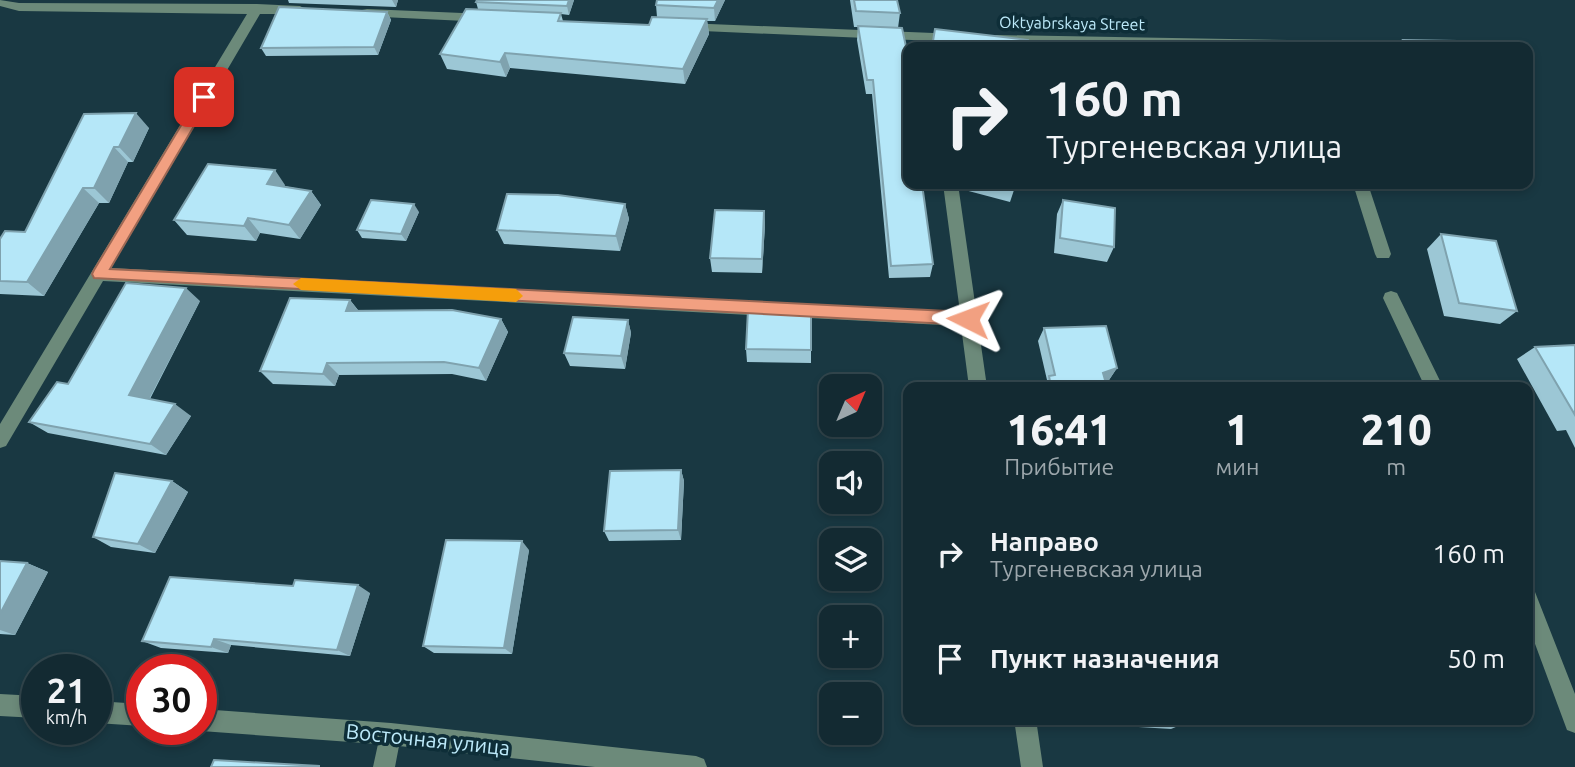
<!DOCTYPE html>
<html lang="ru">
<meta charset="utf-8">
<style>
body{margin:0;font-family:Ubuntu,sans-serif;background:#20363e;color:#f1f3f6;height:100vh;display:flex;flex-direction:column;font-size:26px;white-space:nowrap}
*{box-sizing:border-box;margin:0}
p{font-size:23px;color:#9da7ac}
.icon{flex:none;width:38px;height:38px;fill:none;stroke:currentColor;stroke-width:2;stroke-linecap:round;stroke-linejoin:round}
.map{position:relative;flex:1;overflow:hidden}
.side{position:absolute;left:903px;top:382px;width:630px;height:343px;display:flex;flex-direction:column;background:#132a32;border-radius:14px;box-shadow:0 4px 10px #0003,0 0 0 2px #32464d}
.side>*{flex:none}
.guide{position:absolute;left:903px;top:42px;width:630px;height:147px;border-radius:14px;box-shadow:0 4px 10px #0003,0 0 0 2px #32464d;background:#132a32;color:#f1f3f6;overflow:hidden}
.needle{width:46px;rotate:44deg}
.fabs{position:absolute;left:819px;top:374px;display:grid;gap:14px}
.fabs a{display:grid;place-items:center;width:63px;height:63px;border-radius:14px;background:#132a32;box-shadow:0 4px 10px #0003,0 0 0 2px #32464d;font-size:35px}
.speed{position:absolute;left:21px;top:654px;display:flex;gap:14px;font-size:35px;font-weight:700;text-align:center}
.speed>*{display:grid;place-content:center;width:91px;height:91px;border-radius:50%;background:#132a32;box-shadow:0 4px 10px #0003,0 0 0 2px #32464d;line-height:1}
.speed small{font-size:18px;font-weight:400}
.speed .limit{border:10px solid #d22;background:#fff;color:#111}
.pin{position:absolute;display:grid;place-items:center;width:60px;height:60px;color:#fff;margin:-30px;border-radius:14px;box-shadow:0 4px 10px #0006}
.me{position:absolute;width:77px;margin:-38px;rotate:273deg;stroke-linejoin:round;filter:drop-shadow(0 0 5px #0008)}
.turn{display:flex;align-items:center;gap:24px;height:147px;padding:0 28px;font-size:32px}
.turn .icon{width:91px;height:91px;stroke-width:2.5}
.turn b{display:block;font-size:49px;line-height:60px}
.eta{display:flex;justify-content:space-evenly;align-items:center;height:119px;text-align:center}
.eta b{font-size:42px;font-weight:800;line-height:49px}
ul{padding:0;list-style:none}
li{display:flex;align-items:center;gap:21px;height:105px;padding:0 28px}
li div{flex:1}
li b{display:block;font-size:26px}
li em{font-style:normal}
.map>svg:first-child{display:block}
</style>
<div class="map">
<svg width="1575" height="767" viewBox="0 0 1575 767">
<rect width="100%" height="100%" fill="#193842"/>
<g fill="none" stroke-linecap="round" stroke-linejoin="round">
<path fill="#6c8a7a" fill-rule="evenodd" d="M0 0 19 3 257 4 300 6 307 10 300 14H260L111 268 960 312 943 184H958L987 387H969L961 326 103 281 6 446 0 448V424L247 14 19 11 0 6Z
M367 9 486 14 493 18 486 22 362 16V10Z
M685 23 958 34 965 38 958 42 680 30 678 27Z
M996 35 1288 40 1310 44 1312 47 991 42 989 39Z
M1353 184H1368L1391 254 1389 258H1377L1375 254Z
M1391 291 1397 293 1443 387H1425L1383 298 1385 293Z
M1528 589 1535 592 1575 694V733L1567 730 1528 625Z
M0 694 37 696V718L0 716Z
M96 701 142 704V726L96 723Z
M201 709 391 723 696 756 704 759 707 767H595L399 746 395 767H373L378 744 201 731 199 730H201Z
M1014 719H1036L1043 767H1021Z"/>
</g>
<path fill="#9cc7d5" d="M288 0H398L396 7 289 3Z
M477 0H574L569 15 561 14 563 21 649 25 657 17 656 5 657 0H725L715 21H707L709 34 685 84 510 68 506 77 447 69 440 54 478 9 476 2Z
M850 0H897L900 13 898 28 908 184H926L923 195 933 264 930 277 889 278 872 94H866L857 40 858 27H854Z
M387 12 391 20 378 55 266 56 261 48Z
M1403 40 1460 47H1397Z
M84 114 149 128 133 162H128L109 203H99L44 296 0 294V239L25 232Z
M961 184H1016L1010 202 961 189Z
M285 185 284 186 311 191 321 205 300 239 260 233 256 241 187 235 174 220Z
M1063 200 1114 247 1107 262 1054 253 1057 214Z
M625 204 629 219 620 251 504 244 497 230Z
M764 211 765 225 762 273 712 272 710 258Z
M419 212 406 241 362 238 357 230Z
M1441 234 1517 311 1500 324 1444 316 1427 249Z
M350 300 358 310 501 319 508 332 486 381 452 374 339 375 335 386 273 384 260 371Z
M200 301 150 399 191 416 166 455 48 433 29 422 68 384Z
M628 320 631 333 625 369 570 366 564 353Z
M1044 328 1117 368 1109 380 1105 382 1107 387H1043L1047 380 1038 341Z
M1575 345V448L1566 430 1557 431 1517 359 1535 347Z
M746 349 811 350V363L747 362Z
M681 470 684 481 681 540 609 541 604 531Z
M172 481 188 492 155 553 111 547 93 537Z
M529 550 512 654 434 653 423 646Z
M0 561 27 563 48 572 15 635 0 634Z
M370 593 350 656 231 645 228 653 161 648 142 641Z
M1105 719H1182L1183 724 1171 729 1106 725Z"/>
<path fill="#7fa2ae" d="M392 0H398L396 7Z
M569 0H574L569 15 567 6Z
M718 0H725L715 21 714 8Z
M387 12 391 20 378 55 374 47Z
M707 19 709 34 685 84 683 69Z
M505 53 510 68 506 77 500 62Z
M136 113 149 128 133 162 119 147Z
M114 147 128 162 109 203 94 188Z
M275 170 285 185 278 199 267 184Z
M83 188 99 203 44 296 27 282Z
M311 191 321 205 300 239 289 225Z
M414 204 419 212 406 241 401 234Z
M625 204 629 219 620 251 616 236Z
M764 211 765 225 762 273V259Z
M248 218 260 233 256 241 244 226Z
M186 288 200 301 145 407 129 395Z
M350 300 360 313 346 311Z
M501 319 508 332 486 381 479 368Z
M628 320 631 333 625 369 621 356Z
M327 363 339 375 335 386 323 374Z
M1117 368 1109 380 1095 385 1103 373Z
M175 404 191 416 166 455 150 444Z
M681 470 684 481 681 540 678 530Z
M172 481 188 492 155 553 138 544Z
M522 541 529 550 512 654 504 648Z
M27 563 48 572 15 635 0 630V614Z
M358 585 370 593 350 656 337 650Z
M214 639 231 645 228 653 211 647Z"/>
<path fill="#b5e7f8" stroke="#7fa2ae" stroke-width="2" d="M477 0H569L567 6 476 2Z
M657 0H718L714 8 656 5Z
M854 0H897L900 13 856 11Z
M279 7 387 12 374 47 261 48Z
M466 9 561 13 558 21 649 25 652 17 707 19 683 69 505 53 500 62 440 54Z
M858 26 902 28 908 56V184H922L933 264 891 266 873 80H867Z
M935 29 1028 40 1027 47H932Z
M1403 40 1457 41 1460 47H1406Z
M136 113 119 147H114L94 188H83L27 282 0 281V239L5 231 25 232 84 114Z
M208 164 275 170 267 184 311 191 289 225 248 218 244 226 174 220Z
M1000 184H1016L1014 188Z
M507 194 558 195 625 204 616 236 497 230Z
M371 200 414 204 401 234 357 230Z
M1063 200 1115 208 1114 247 1060 238Z
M715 210 764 211 762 259 710 258Z
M1441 234 1496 241 1517 311 1459 303Z
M126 283 186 288 129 395 175 404 150 444 29 422 57 382 68 384Z
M290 298 350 300 346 311 452 310 501 319 479 368 444 362 327 363 323 374 260 371Z
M748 310H811V350L746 349Z
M573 317 628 320 621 356 564 353Z
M1106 326 1117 368 1103 373 1107 387H1051L1049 376 1055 375 1044 328Z
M1575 345V415L1535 347Z
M681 470 678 530 604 531 610 471Z
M115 473 172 481 138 544 93 537Z
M446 540 522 541 504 648 423 646Z
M0 561 27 563 0 614Z
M170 577 293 586 295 580 358 585 337 650 214 639 211 647 142 641Z
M1116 719H1182L1183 724 1116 721Z
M214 760 319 766V767H211Z"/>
<path fill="#f2a081" stroke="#9d6854" stroke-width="2" d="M204 92 211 97 110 269 968 312 976 319 968 325 94 278 92 274 94 270 200 94Z"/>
<path fill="#f59e0b" d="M301 278 516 289 523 296 516 302 301 290 293 284Z"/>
<g text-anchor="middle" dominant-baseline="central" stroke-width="7" stroke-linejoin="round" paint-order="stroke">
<g font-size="16" fill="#bdeafa" stroke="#0e2e38">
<text transform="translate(1072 23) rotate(1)">Oktyabrskaya Street</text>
</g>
<g font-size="21" fill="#bdeafa" stroke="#0e2e38">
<text transform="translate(428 739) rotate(6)">Восточная улица</text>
</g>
</g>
</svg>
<div class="fabs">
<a><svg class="needle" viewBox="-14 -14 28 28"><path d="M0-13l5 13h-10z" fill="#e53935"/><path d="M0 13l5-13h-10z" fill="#9da7ac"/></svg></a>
<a><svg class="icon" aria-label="sound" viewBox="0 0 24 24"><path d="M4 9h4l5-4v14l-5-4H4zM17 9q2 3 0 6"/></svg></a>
<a><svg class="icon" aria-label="layers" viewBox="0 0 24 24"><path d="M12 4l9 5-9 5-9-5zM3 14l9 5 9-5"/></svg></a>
<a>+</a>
<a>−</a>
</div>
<div class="speed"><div>21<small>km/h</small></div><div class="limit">30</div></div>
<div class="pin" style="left:204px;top:97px;background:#d93025"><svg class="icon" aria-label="arrive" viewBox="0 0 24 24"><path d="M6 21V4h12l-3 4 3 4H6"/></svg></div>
<svg class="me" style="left:968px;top:319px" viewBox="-20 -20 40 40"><path d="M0-17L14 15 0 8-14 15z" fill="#f2a081" stroke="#fff" stroke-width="4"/></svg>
<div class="guide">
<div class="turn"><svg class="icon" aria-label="right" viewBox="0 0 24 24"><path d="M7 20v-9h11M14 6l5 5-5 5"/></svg><div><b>160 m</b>Тургеневская улица</div></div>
</div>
<section class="side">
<div class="eta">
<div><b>16:41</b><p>Прибытие</p></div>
<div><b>1</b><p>мин</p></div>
<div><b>210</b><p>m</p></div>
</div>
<ul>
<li><svg class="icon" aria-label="right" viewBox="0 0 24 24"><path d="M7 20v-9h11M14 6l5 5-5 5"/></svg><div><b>Направо</b><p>Тургеневская улица</p></div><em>160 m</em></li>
<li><svg class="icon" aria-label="arrive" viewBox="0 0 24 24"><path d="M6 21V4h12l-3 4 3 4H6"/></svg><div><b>Пункт назначения</b></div><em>50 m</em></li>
</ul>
</section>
</div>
